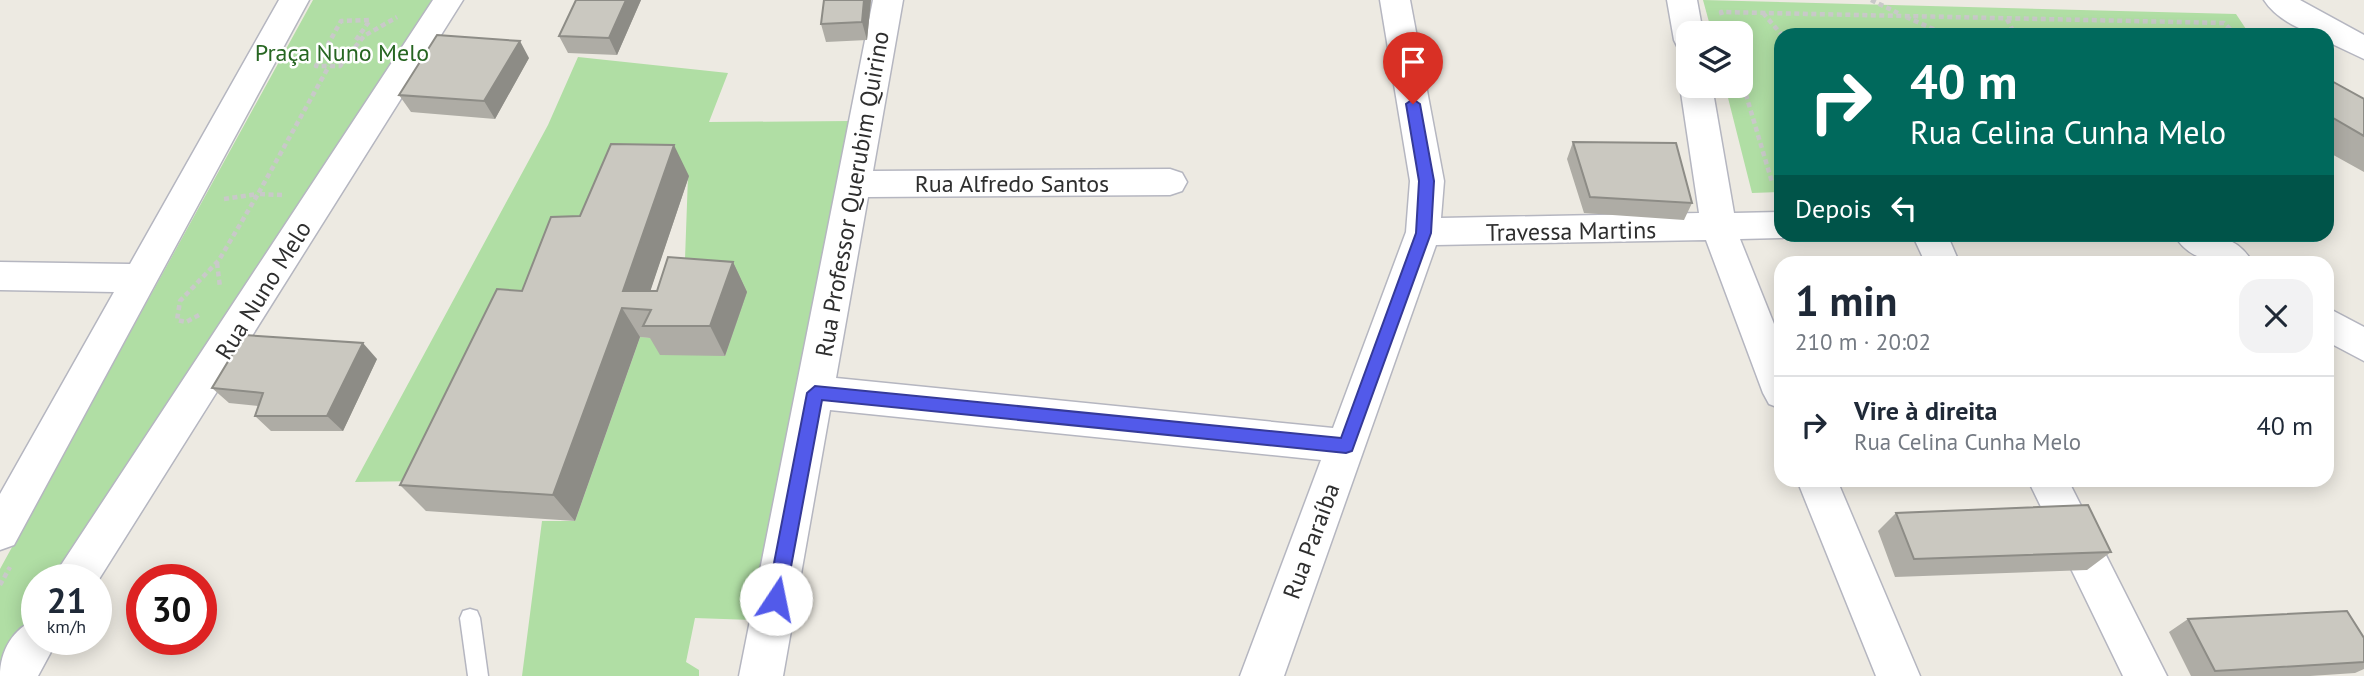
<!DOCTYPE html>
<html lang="pt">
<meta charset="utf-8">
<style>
body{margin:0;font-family:"PT Sans",sans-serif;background:#f2f2f3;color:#1f2937;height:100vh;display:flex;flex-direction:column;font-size:26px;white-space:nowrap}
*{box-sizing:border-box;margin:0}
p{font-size:23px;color:#747a83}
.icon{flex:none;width:38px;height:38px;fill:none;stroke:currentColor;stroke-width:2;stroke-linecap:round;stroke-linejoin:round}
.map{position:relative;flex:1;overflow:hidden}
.panel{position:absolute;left:1774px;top:256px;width:560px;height:231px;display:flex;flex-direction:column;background:#fff;border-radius:21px;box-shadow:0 4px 18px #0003}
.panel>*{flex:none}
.guide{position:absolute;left:1774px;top:28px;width:560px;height:214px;border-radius:21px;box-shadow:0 4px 18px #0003;background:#00695c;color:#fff;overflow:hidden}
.buttons{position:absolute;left:1676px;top:21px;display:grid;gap:14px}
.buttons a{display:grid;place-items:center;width:77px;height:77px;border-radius:14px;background:#fff;box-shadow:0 4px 18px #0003;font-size:35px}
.speed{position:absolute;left:21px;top:564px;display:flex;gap:14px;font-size:35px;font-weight:700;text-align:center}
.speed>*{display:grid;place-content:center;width:91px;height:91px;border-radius:50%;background:#fff;box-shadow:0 4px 18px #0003;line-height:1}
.speed small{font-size:18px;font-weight:400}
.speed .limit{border:10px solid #d22;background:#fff;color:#111}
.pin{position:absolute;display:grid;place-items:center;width:60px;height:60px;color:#fff;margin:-72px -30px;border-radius:50% 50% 50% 0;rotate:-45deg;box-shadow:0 0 7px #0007}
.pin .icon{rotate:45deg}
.me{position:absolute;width:77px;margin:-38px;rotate:11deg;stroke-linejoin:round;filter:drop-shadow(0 0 5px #0008)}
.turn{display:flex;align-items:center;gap:24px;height:147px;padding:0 21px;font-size:32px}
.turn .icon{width:91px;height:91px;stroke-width:2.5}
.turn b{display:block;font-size:49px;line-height:60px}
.then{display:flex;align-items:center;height:66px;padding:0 21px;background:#0003;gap:14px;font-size:26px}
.round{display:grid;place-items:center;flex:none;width:74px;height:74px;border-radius:21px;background:#f2f2f3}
.summary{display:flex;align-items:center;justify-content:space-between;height:119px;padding:0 21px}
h1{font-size:42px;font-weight:600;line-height:52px}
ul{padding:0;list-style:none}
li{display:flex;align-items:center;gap:21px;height:98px;padding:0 21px;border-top:2px solid #e0e1e3}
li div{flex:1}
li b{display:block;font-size:26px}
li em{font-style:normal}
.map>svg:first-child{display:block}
</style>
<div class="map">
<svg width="2364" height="676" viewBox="0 0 2364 676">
<rect width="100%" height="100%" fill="#edeae2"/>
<path fill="#b0dea4" d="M313 0H434L65 579H37V623L0 676V569Z
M1703 0 2236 14 2250 35H1782L1781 192 1752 193 1725 86H1741V33H1712Z
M578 57 728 73 709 122 851 121 752 620 695 618 686 662 699 670V676H522L542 521H575L640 337 668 339 725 356 746 293 684 287 688 176 518 319 426 511 421 481 355 482 548 125Z"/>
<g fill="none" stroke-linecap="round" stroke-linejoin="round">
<defs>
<path id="lane" d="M470 609 477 611 480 618 488 676H468L460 618 463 611Z"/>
<path id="street" d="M279 0H309L14 545 0 550V494L114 292 0 290V262L130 264Z
M433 0H463L96 584V579H55L61 565Z
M873 0H903L873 171 1170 169 1182 173 1187 182 1182 191 1170 195 868 197 836 378 1333 428 1406 232 1410 181 1380 0H1410L1444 181 1441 218 1699 213 1680 86 1689 77V86H1712L1734 213 1782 212V234H1794L1782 238 1740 239 1782 344V409L1769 404 1763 393 1706 240 1436 245 1284 676H1240L1321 460 830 410 783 676H739Z
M1667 0H1697L1703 33H1689V51L1678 48 1674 40Z
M2264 0H2300L2364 35V59L2328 42V35C2306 35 2276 19 2264 0Z
M1912 234H1947L1959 262H1925Z
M2174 234C2204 234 2236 232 2252 262 2223 265 2189 263 2174 234Z
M2328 308 2364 327V361L2328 342Z
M1797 480H1837L1920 676H1876Z
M2028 480H2068L2167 676H2123Z
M37 619V639H58L38 676H0C0 651 13 628 37 619Z"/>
</defs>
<use href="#lane" stroke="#b5b6c0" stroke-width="3"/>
<use href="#street" stroke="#b5b6c0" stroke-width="3"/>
<path stroke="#c9c9c9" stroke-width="4.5" stroke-dasharray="5 3.5" stroke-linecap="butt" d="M1871 0 1898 13
M1763 13 1782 35
M1722 15 1721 12 2224 23 2236 35
M1906 17 1947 35
M2007 19 2015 35
M1725 23 1728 33
M2216 35 2235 31 2245 35
M356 40 370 20 341 21 316 66H340L364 36 397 17
M1741 78 1772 182H1782
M282 195 258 194 329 66
M224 199 257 194
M217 263 220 287
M199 315 186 322 177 320 180 301 219 260 258 194
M0 585 10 567"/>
<use href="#lane" fill="#fff" fill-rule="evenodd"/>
<use href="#street" fill="#fff" fill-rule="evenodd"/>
</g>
<path fill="#aeaca5" d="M576 0H641L617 55 568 53 559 36Z
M824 0H871L867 40 826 42 821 24Z
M529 58 495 119 411 112 399 95Z
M2328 79 2364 99V172L2328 152Z
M1573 142 1692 203 1684 220 1584 213 1567 159Z
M689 176 650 291H657L733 262 747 292 725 356 660 355 650 338 640 337 575 521 426 511 400 485 522 291 580 216Z
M377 359 343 431H271L255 416 258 406 229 403 212 388Z
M1896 513 2111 552 2087 570 1895 577 1878 531Z
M2188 619 2364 638V669L2355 673 2310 676H2191L2169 632Z"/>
<path fill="#8d8c86" d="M626 0H641L617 55 609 38Z
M864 0H871L867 40 862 22Z
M520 41 529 58 495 119 484 101Z
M674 145 689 176 644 310 623 291Z
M733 262 747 292 725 356 710 326Z
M622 308 640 337 575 521 553 495Z
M363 343 377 359 343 431 327 416Z"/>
<path fill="#cac8c0" stroke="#8d8c86" stroke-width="2" d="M576 0H626L609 38 559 36Z
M824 0H864L862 22 821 24Z
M437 35 520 41 484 101 399 95Z
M2328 79 2364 99V136L2328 115Z
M1573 142 1676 143 1692 203 1590 197Z
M611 144 674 145 623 291H657L668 257 733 262 710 326H643L651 310 622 308 553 495 400 485 497 289 522 291 551 217 580 216Z
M244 335 363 343 327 416H255L263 393 212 388Z
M2088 505 2111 552 1914 559 1896 513Z
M2347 611 2364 638V662L2215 671 2188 619Z"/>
<path fill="#525aea" stroke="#353a98" stroke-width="2" d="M1413 99 1420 104 1434 181 1431 233 1352 451 1346 453 822 400 785 599 783 605 776 607 770 605 767 599 807 393 815 386 1341 438 1416 233 1419 181 1406 104Z"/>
<g text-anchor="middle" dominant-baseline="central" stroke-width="5" stroke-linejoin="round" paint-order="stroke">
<g font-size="24" fill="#276622" stroke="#fff">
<text x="342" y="52">Praça Nuno Melo</text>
</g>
<g font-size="24" fill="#2e2e2e" stroke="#fff">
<text x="1012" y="183">Rua Alfredo Santos</text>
<text transform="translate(852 194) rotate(-80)">Rua Professor Querubim Quirino</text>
<text transform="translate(1571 231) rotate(-1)">Travessa Martins</text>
<text transform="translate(263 290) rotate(-58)">Rua Nuno Melo</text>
<text transform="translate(1311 541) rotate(-70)">Rua Paraíba</text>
</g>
</g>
</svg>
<div class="buttons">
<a><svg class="icon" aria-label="layers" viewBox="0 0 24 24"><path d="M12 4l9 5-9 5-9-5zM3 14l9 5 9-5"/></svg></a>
</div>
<div class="speed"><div>21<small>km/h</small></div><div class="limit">30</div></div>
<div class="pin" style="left:1413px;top:104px;background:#d93025"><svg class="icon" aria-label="arrive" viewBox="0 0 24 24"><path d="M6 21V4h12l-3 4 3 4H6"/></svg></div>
<svg class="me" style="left:776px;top:599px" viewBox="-20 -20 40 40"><circle r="19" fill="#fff"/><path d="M0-13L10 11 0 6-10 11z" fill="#525aea"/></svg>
<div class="guide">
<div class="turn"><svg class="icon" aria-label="right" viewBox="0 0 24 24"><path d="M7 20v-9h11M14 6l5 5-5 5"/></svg><div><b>40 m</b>Rua Celina Cunha Melo</div></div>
<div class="then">Depois<svg class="icon" aria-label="left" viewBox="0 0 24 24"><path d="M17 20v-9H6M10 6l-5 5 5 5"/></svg></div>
</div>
<section class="panel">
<div class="summary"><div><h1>1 min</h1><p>210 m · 20:02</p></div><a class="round"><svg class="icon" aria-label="close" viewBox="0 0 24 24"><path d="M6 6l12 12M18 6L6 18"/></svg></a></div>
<ul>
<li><svg class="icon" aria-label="right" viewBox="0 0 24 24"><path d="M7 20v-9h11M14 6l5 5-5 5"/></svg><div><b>Vire à direita</b><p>Rua Celina Cunha Melo</p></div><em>40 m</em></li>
</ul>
</section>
</div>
